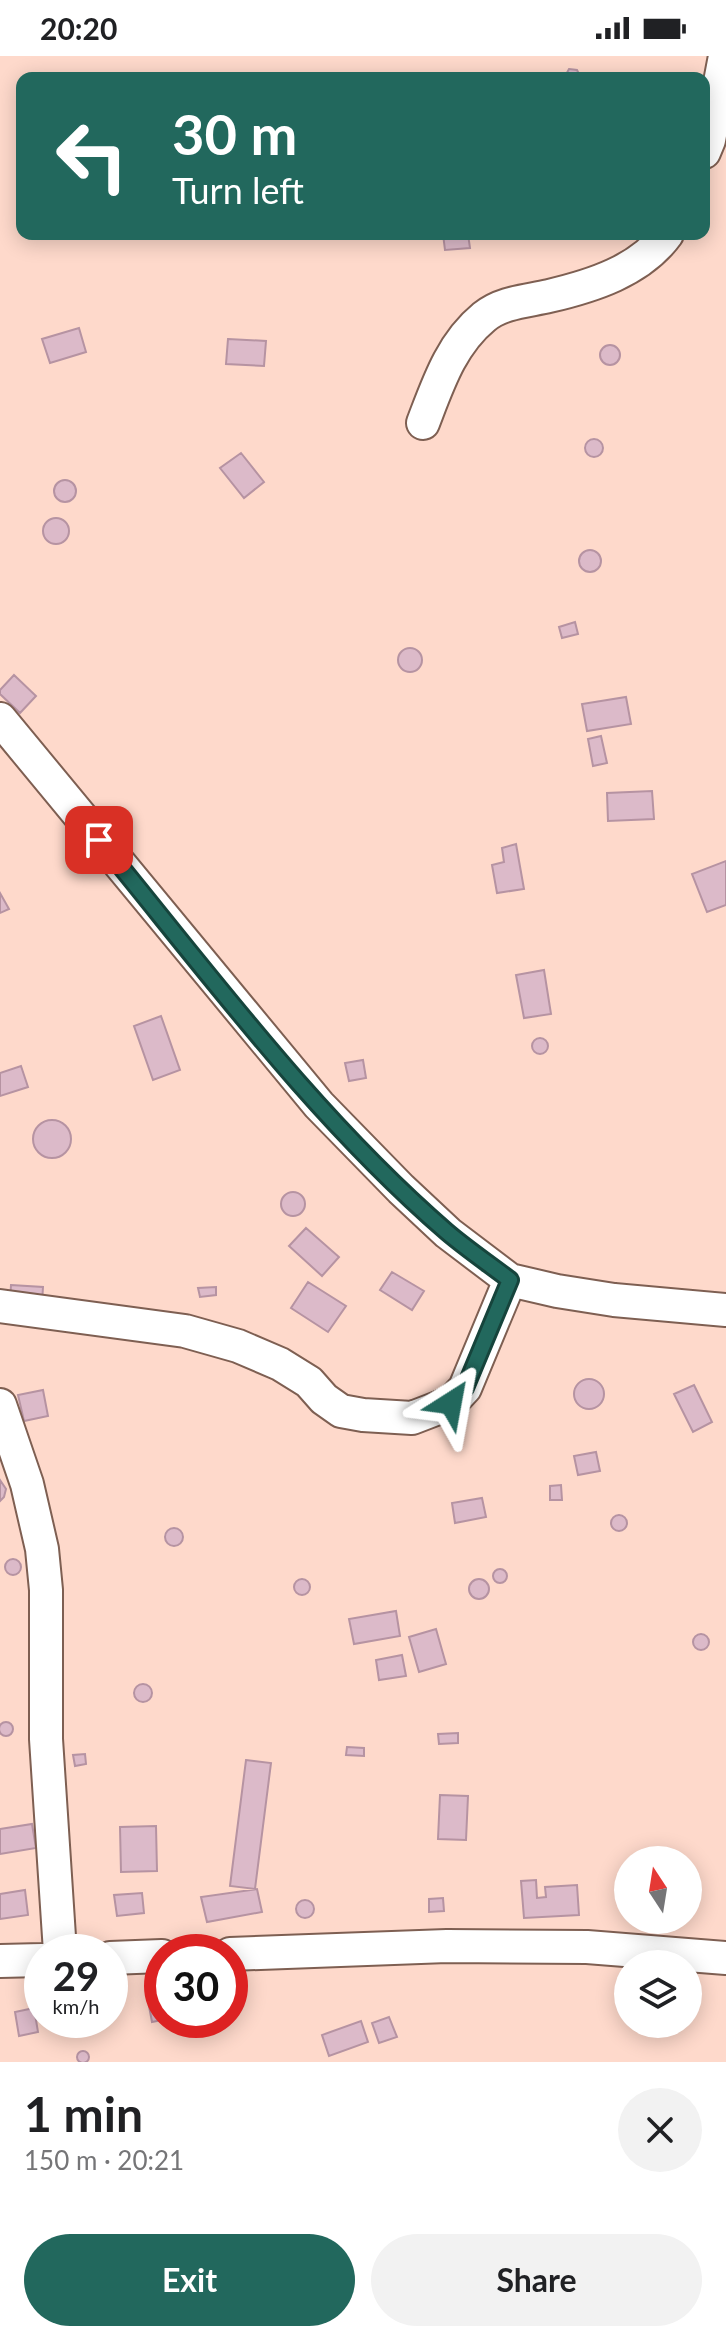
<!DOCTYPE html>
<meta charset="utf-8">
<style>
body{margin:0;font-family:Lato,sans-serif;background:#f2f2f2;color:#202124;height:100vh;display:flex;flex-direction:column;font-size:30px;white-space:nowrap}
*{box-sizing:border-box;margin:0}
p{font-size:26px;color:#757577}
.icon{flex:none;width:44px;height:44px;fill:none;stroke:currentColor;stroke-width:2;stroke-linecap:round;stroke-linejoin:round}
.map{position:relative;height:2006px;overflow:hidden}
.sheet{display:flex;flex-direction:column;background:#fff;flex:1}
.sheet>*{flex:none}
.top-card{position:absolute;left:16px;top:16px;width:694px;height:168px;border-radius:16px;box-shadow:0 4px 20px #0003;background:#22685d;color:#fff;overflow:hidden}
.needle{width:52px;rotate:348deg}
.tools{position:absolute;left:614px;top:1790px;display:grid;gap:16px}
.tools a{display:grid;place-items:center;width:88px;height:88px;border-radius:50%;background:#fff;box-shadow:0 4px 20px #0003;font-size:40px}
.speed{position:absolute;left:24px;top:1878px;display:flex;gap:16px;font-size:40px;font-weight:700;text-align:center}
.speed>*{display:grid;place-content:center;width:104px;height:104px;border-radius:50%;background:#fff;box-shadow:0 4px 20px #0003;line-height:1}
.speed small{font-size:20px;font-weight:400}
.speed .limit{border:12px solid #d22;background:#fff;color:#111}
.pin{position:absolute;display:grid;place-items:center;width:68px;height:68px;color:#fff;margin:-34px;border-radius:16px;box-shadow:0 4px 12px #0006}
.me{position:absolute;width:88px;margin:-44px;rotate:34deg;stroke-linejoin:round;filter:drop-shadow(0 0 6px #0008)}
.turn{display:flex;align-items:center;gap:28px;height:168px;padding:0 24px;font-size:36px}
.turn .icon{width:104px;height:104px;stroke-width:2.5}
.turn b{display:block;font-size:56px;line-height:68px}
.round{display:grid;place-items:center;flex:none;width:84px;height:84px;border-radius:42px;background:#f2f2f2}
.summary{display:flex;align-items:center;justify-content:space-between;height:136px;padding:0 24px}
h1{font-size:48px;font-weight:700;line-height:60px}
.button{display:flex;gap:16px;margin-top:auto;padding:16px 24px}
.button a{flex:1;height:92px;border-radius:48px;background:#22685d;color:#fff;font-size:32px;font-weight:700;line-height:92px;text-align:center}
.button a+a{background:#f2f2f2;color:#202124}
.status{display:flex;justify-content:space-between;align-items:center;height:56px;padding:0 40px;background:#fff;direction:ltr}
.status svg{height:22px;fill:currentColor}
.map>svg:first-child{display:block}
</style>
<div class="status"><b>20:20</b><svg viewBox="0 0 49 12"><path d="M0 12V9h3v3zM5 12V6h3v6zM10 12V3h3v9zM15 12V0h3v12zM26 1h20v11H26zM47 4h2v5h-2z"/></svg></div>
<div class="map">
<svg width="726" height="2006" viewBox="0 0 726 2006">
<rect width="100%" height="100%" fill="#fed9cb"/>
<path fill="#dcbac9" stroke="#b693a2" stroke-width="2" d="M569 13 577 14 581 22H564Z
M443 178H468L470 192 445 194Z
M79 272 86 296 50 307 42 283Z
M228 283 266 285 264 310 226 308Z
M600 299a10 10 0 1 1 20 0a10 10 0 1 1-20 0Z
M585 392a9 9 0 1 1 18 0a9 9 0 1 1-18 0Z
M241 397 264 426 244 442 220 412Z
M54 435a11 11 0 1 1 22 0a11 11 0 1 1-22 0Z
M43 475a13 13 0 1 1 26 0a13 13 0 1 1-26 0Z
M579 505a11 11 0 1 1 22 0a11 11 0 1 1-22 0Z
M575 566 578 578 562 582 559 571Z
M398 604a12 12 0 1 1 24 0a12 12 0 1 1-24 0Z
M14 619 36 640 20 657 0 638V634Z
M626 641 631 668 587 675 582 648Z
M601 680 607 707 593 710 588 683Z
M652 735 654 763 608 765 607 737Z
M516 788 524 833 497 837 492 809 504 806 502 792Z
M726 805V849L707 856 692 818Z
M0 837 9 853 0 857Z
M544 914 551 958 524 962 516 919Z
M161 960 180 1014 153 1024 134 970Z
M532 990a8 8 0 1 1 16 0a8 8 0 1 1-16 0Z
M363 1004 366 1022 349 1025 345 1007Z
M21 1010 28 1031 0 1040V1017Z
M33 1083a19 19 0 1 1 38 0a19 19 0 1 1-38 0Z
M281 1148a12 12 0 1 1 24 0a12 12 0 1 1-24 0Z
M306 1172 339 1201 322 1220 289 1190Z
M392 1216 424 1235 412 1254 380 1234Z
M308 1226 346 1250 328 1276 291 1252Z
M11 1229 43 1231 42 1247 10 1245Z
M216 1231V1239L200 1241 198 1232Z
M574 1338a15 15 0 1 1 30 0a15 15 0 1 1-30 0Z
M694 1329 712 1366 693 1376 674 1338Z
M43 1334 48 1360 24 1365 18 1339Z
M596 1396 600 1415 578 1419 574 1400Z
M0 1424 6 1433 4 1441 0 1445Z
M561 1429 562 1444H550V1430Z
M482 1442 486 1461 455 1467 452 1447Z
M611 1467a8 8 0 1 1 16 0a8 8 0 1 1-16 0Z
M165 1481a9 9 0 1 1 18 0a9 9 0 1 1-18 0Z
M5 1511a8 8 0 1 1 16 0a8 8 0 1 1-16 0Z
M493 1520a7 7 0 1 1 14 0a7 7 0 1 1-14 0Z
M294 1531a8 8 0 1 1 16 0a8 8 0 1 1-16 0Z
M469 1533a10 10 0 1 1 20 0a10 10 0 1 1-20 0Z
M396 1555 400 1580 354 1588 349 1563Z
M436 1573 446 1608 419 1616 409 1581Z
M693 1586a8 8 0 1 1 16 0a8 8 0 1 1-16 0Z
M402 1599 406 1620 379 1624 376 1604Z
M134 1637a9 9 0 1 1 18 0a9 9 0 1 1-18 0Z
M-1 1673a7 7 0 1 1 14 0a7 7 0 1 1-14 0Z
M458 1677V1687L439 1688 438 1678Z
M347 1691 364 1692V1700L346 1699Z
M85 1698 86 1708 75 1710 73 1699Z
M246 1704 271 1707 255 1833 230 1830Z
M440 1739 468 1740 466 1784 438 1783Z
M32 1768 36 1792 0 1798V1773Z
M156 1770 157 1815 121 1816 120 1771Z
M536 1824 537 1842 546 1841 545 1831 577 1829 579 1859 524 1862 521 1825Z
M257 1833 262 1856 207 1866 201 1841Z
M25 1834 28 1859 0 1863V1838Z
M142 1837 144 1857 117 1860 114 1839Z
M443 1842 444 1855 429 1856V1843Z
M296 1853a9 9 0 1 1 18 0a9 9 0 1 1-18 0Z
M162 1948V1964L152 1966 149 1950Z
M34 1952 38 1976 19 1980 15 1956Z
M389 1961 397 1981 379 1987 372 1967Z
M361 1965 368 1986 329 2000 322 1979Z
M77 2001a6 6 0 1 1 12 0a6 6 0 1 1-12 0Z"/>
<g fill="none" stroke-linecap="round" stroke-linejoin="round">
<defs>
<path id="street" d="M704 96 709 84 725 0
M423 367C438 328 451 288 484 261 502 246 528 245 549 240 592 230 640 215 667 178
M0 663 319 1049 401 1133 448 1177 510 1224 557 1235 614 1244 726 1254
M0 1250 185 1275 238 1290 280 1308 309 1326 324 1343 341 1355 363 1359 412 1362 451 1347 465 1332 510 1224
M0 1349 27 1428 42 1493 46 1534V1683L60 1896
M230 1898 447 1890 587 1891 726 1902
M110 1902 162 1900
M0 1905 42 1904"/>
</defs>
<use href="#street" stroke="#7e5f52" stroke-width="36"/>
<use href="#street" stroke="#fff" stroke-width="32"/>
</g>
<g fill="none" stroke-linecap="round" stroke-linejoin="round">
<defs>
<path id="route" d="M99 784C209 918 315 1062 447 1176 467 1193 489 1208 510 1224L465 1332 451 1347"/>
</defs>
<use href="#route" stroke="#16443c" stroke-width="20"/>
<use href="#route" stroke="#22685d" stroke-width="14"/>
</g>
</svg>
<div class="tools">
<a><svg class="needle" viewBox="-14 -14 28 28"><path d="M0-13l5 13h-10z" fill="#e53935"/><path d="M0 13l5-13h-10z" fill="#757577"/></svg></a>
<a><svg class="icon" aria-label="layers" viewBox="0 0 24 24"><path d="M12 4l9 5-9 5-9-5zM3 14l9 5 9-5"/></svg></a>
</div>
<div class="speed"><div>29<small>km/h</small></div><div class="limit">30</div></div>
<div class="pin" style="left:99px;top:784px;background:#d93025"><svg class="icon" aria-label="arrive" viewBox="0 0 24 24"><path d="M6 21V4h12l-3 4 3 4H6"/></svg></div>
<svg class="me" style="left:451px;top:1347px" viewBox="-20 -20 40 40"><path d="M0-17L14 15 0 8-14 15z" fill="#22685d" stroke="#fff" stroke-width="4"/></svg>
<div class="top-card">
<div class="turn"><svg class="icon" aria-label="left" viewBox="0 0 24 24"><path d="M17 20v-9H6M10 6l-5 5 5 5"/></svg><div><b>30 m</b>Turn left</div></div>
</div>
</div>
<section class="sheet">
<div class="summary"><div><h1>1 min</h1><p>150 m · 20:21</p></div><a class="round"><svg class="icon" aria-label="close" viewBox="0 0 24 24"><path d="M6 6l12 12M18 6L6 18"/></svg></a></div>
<div class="button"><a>Exit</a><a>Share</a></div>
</section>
